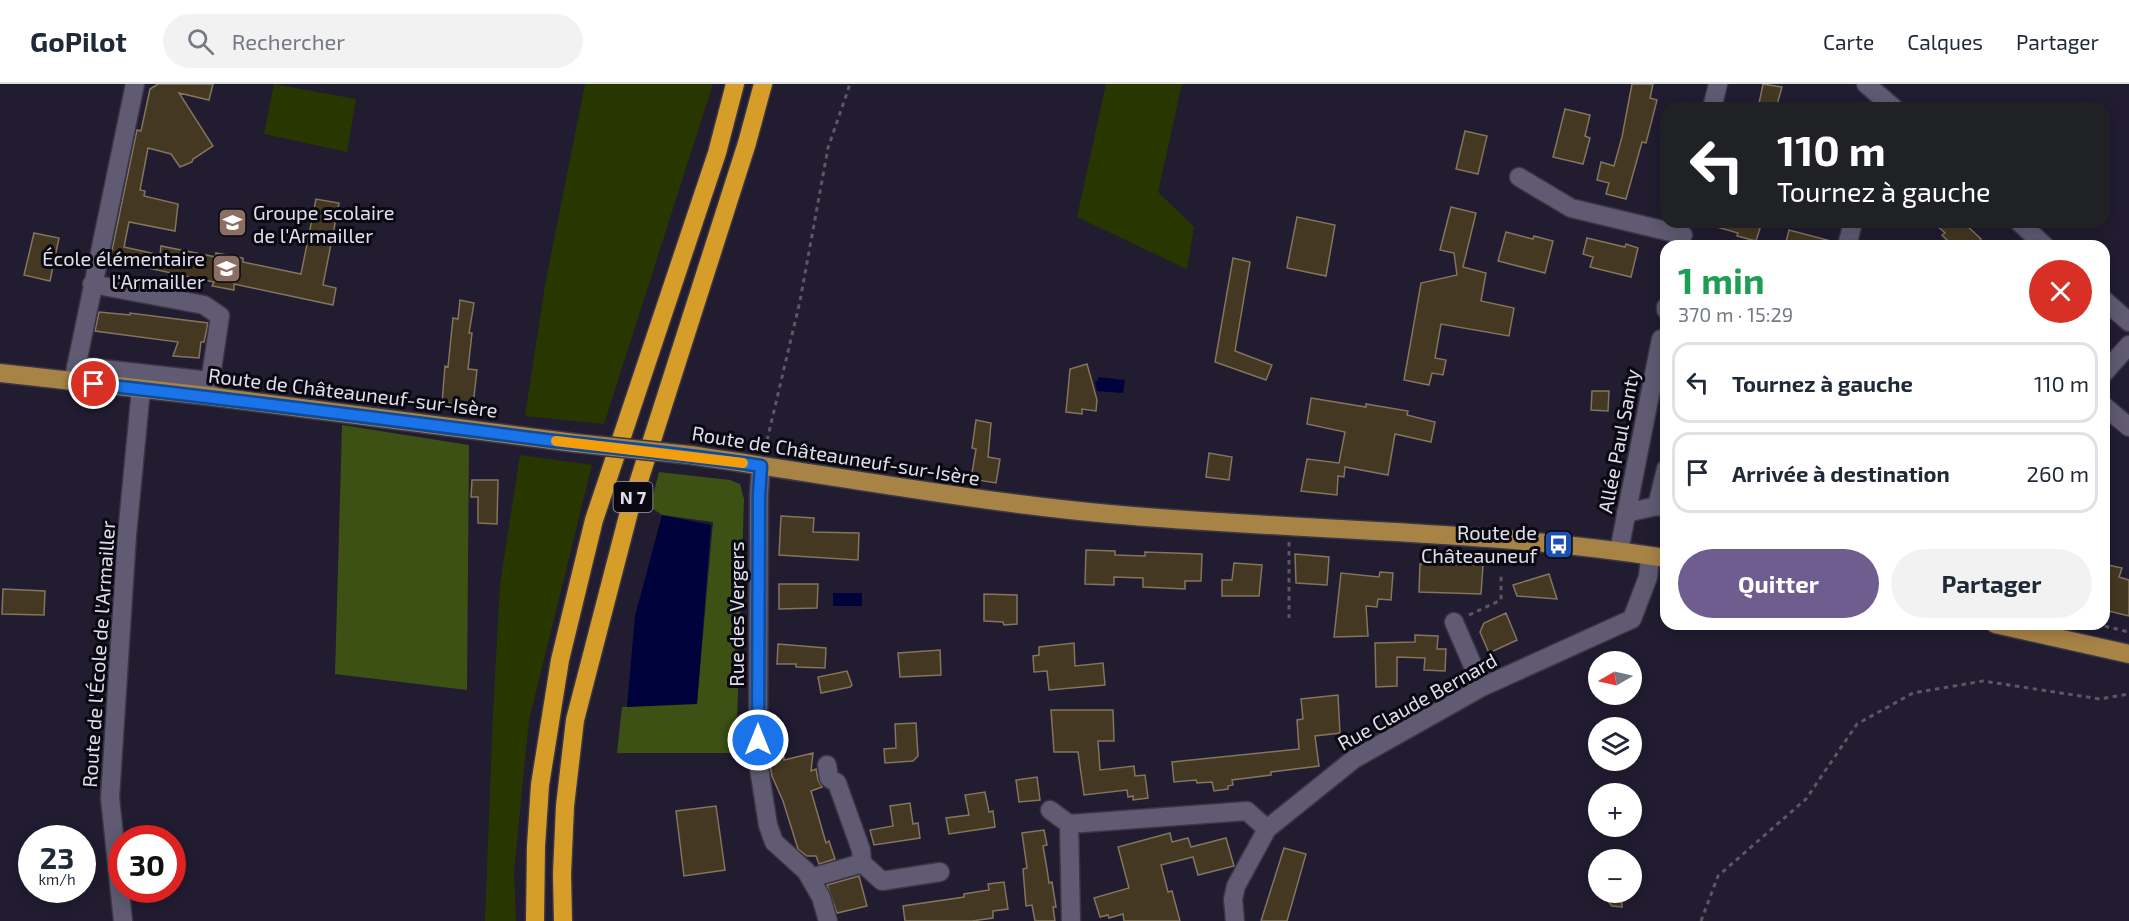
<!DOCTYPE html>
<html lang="fr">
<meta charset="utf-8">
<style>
body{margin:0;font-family:"Exo 2",sans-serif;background:#f2f2f3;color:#1f2937;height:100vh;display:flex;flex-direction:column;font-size:22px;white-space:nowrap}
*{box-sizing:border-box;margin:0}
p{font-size:20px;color:#747a83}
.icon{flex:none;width:33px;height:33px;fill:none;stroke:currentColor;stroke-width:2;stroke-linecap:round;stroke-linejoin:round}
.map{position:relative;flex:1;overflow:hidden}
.sheet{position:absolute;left:1660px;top:156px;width:450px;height:390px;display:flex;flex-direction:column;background:#fff;border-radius:18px;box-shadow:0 3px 15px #0003}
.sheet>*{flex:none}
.top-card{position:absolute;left:1660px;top:18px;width:450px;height:126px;border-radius:18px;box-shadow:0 3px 15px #0003;background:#202124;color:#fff;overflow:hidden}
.needle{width:39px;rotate:261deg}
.fabs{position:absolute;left:1588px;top:567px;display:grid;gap:12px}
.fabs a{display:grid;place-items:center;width:54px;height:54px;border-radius:50%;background:#fff;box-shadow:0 3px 15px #0003;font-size:30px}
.speed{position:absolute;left:18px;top:741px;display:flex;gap:12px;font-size:30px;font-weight:700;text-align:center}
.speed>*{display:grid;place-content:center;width:78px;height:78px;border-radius:50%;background:#fff;box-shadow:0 3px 15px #0003;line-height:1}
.speed small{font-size:15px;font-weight:400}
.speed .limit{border:9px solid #d22;background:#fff;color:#111}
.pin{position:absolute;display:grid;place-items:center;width:51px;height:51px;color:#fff;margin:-26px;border:3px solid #fff;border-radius:50%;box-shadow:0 2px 6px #0007}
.me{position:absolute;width:66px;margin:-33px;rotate:0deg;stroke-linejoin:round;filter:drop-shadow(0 0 4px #0008)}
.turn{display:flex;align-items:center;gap:21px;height:126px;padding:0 18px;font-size:27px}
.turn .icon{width:78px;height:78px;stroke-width:2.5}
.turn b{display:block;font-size:42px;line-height:51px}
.round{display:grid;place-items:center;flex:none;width:63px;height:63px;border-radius:32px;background:#f2f2f3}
.head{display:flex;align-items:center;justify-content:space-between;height:102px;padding:0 18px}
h1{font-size:36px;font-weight:700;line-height:45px;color:#1e9e55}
.action{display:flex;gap:12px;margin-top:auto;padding:12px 18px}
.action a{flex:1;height:69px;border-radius:36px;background:#705d8f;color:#fff;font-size:24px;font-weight:700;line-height:69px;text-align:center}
.action a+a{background:#f2f2f3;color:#1f2937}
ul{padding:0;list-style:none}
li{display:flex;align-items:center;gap:18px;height:81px;margin:0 12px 9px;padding:0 6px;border:3px solid #e0e1e3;border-radius:18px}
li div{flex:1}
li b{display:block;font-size:22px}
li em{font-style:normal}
header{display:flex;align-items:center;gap:36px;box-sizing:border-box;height:84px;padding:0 30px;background:#fff;border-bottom:2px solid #e0e1e3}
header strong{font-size:28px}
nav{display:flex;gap:33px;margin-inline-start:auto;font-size:21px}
.search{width:420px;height:54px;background:#f2f2f3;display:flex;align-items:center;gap:15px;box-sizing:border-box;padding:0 21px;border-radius:33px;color:#747a83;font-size:22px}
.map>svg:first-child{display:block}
</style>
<header>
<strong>GoPilot</strong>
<div class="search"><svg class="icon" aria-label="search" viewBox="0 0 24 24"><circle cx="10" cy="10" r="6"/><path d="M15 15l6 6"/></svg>Rechercher</div>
<nav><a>Carte</a><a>Calques</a><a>Partager</a></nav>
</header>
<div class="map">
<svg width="2129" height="837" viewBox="0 0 2129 837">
<rect width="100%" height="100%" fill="#211c30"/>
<path fill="#283700" d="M274 0 356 15 347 68 264 50Z
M585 0H713L604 340 525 332 545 201Z
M1106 0H1182L1158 108 1194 143 1187 185 1077 133Z
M520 371 592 381 529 636 514 788 516 837H485L493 629 500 500Z"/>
<path fill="#3e5114" d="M342 341 469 361 467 606 335 590Z
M659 388 730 396 740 400 744 415 736 669H617L622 623 697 619 713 438 662 431 650 423Z"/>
<path fill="#00023c" d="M1098 293 1125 296 1123 309 1097 307 1095 297H1098Z
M662 431 711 441 697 620 627 623 635 532Z
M833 509H862V522H833Z"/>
<path fill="#443823" stroke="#82745e" stroke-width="1.5" d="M158 0H213L209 16 179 9 213 62 193 75 192 78 180 83 171 70 148 64 140 106 145 107 144 112 178 120 175 147 129 138 124 163 160 171 161 162 216 173V169L243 174V178L301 190 316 115 339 119 323 201 336 204 333 221 234 200V206L212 202 214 198 110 176 137 46 141 47 150 5Z
M1632 0H1653L1650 14 1657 16 1646 59 1642 58 1626 115 1606 110 1609 99 1597 96 1601 78 1614 82 1622 53Z
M1763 0 1782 3 1776 24H1758Z
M1565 25 1590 31 1585 52 1590 54 1583 80 1553 73Z
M1465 47 1487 52 1478 90 1456 85Z
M1451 123 1476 129 1463 183 1486 189 1481 217 1514 224 1509 252 1441 240 1435 274 1446 276 1443 291 1432 289 1429 301 1404 296 1421 199 1457 191 1454 169 1440 166Z
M1297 133 1335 141 1326 192 1287 184Z
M1714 138H1762L1756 157 1737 152 1738 149 1713 142Z
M1933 138H1963L1981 155 1974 162H1953L1942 151 1945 149Z
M1789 146 1831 157 1830 162H1785Z
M1506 148 1533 155 1534 152 1553 157 1545 189 1498 177Z
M34 149 59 154 50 197 24 191Z
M1587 154 1625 163 1626 160 1638 164 1631 193 1590 183 1593 173 1583 170Z
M1233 174 1250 178 1235 267 1272 281 1266 296 1215 278Z
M460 216 474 219 469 249H472L468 285 477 286 473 321 442 319 445 282 448 283 453 234 458 235Z
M99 228 130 231V229L208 239 204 258H201L199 274 173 272 178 258 95 247Z
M1087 280 1097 316 1096 327 1082 325V330L1066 328 1070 285Z
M1592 307H1609L1608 327 1591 326Z
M1311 314 1366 323V320L1408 327 1407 331 1435 338 1431 358 1395 350 1388 391 1345 383 1344 393 1338 392 1337 411 1301 407 1307 375 1339 379 1345 348 1307 340Z
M976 336 991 339 988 373 1000 375 996 399 971 395 976 365 972 364Z
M1209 369 1232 373 1229 396 1206 393Z
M472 396H498L497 440 478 439V413H471Z
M781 432 814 434 813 448 859 449 858 476 779 471Z
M1086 466 1115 467V471L1145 472V468L1202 470 1201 497H1185V505L1143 503V494L1114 493V501L1085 500Z
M1295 470 1329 473 1327 501 1296 499Z
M1234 479 1262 481 1259 512H1222V496H1232Z
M1420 480 1483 481 1481 510 1419 508Z
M2108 481 2122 484 2119 493 2129 496V532L2104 526V496Z
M1380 488 1393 489 1391 516 1378 515 1377 523 1366 522 1368 552 1334 553 1341 489 1379 493Z
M1549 490 1557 515 1517 512 1513 501Z
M779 500H818L817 524 779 525Z
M3 505 45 507 44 531 2 530Z
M984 510 1017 511V540L1004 541 1003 538 984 537Z
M1506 529 1517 556 1489 569 1480 548 1484 539Z
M1415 551 1438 552 1437 565H1446L1445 587 1424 586 1425 574 1397 573V602L1376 603 1375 559 1415 558Z
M1074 559 1075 582 1103 579 1105 601 1049 606 1047 587 1034 588 1033 572 1039 571V563Z
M778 560 826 564 825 584 796 583V580H777Z
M940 566 941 591 900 593 898 569Z
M847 587 852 601 850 603 821 609 818 593Z
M1338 611 1340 649 1315 652 1319 682 1271 688V691L1232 696 1233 701 1228 702V705L1214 707 1212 698 1197 699 1196 696 1174 698 1172 678 1299 665 1297 636 1303 635 1301 615Z
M1051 626H1113L1114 657H1098L1100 686 1134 682 1135 692 1145 691 1148 714 1133 716V712L1128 713 1127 706 1084 711 1078 668H1054Z
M916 639 918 672 913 677 885 679 884 665 896 664 895 640Z
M781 651 784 676 813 669 811 687 816 685 818 696 822 703 811 707 826 759 829 757 835 775 819 780 816 772H807L798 765 783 717 772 692 769 677V652Z
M1037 693 1040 716 1019 718 1016 696Z
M985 708 989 728 993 727 995 743 949 750 946 734 969 731 965 711Z
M910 719 913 740 918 739 920 754 874 761 870 746 893 742 890 722Z
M716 722 725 786 684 792 676 727Z
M1044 746 1047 761 1043 762 1047 785 1049 799 1052 798 1056 823H1053L1055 837H1035L1032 821 1026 822 1023 785 1027 784 1022 749Z
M1170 749 1172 758 1188 754 1191 763 1226 754 1234 782 1198 791 1193 773 1161 781 1168 808 1172 807 1180 837H1124L1123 830 1109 834 1108 831 1100 833 1094 814 1129 804 1118 763Z
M1284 764 1306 770 1287 837H1261Z
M859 792 867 822 837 829 827 801Z
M1004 798 1008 825 993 827V834L972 837H905L903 822 964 813V810L989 806 988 800Z
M1600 808 1622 809V823L1612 822Z"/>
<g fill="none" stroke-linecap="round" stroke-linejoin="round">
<defs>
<path id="minor" d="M1866 0 1894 24
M1712 24 1718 0
M1519 93 1571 124 1683 151
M2019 138 2045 162
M1847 162 1853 138
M92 200 204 221 220 232 208 312
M2104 216 2129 238
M1666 226V223
M76 282 210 297
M2104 289 2129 261
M73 298 135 0
M2104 322 2129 343
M761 382 759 411 758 678 768 741 774 758 806 787 821 813 828 837
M1657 422 1666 385
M1626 429 1657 422 1666 423
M1619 467 1661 255
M1454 538 1482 603
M827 681 829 694 837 699 861 766 862 779
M1050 726 1069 740
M811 794 862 779 882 797 940 788
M123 837 110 714 127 451 141 305
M1071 837 1069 740 1247 727 1267 745
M1235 837 1233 815 1236 802 1267 745 1354 675 1482 603 1632 535 1648 493 1650 472"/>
<path id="major" d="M0 289 208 312 575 359
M690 371C830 391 969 417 1110 430 1295 447 1483 445 1666 474
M1995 540 2129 570"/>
<path id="highway" d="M535 837 536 762 540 701 560 576 594 436 717 69 735 0
M563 837 562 790 565 722 575 636 629 428 747 59 763 0"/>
</defs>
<use href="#minor" stroke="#3a3646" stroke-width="21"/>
<use href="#major" stroke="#3a3646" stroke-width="21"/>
<use href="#highway" stroke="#3a3646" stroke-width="21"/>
<path stroke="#5b5769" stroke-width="3" stroke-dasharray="4.5 4.5" stroke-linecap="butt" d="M765 365 800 217 828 64 850 0
M1289 458V534
M1469 531 1501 516V489
M2096 540 2129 548
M1701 837 1718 792 1806 715 1857 640 1913 609 1983 597 2100 615 2129 610"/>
<use href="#minor" stroke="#605b72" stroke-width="18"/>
<use href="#major" stroke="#a78346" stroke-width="18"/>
<use href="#highway" stroke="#d69e28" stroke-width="18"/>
<defs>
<path id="major-bridge" d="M575 359 690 371"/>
</defs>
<use href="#major-bridge" stroke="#3a3646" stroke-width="21" stroke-linecap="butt"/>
<use href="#major-bridge" stroke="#a78346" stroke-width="18"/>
</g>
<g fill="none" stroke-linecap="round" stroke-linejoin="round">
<defs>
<path id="route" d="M94 300C247 317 401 337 554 357 623 365 692 371 761 382L759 411 758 656"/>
</defs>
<use href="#route" stroke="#114b97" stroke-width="15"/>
<use href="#route" stroke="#1a73e8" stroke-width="10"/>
<path stroke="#f59e0b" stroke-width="10" d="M556 357 743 379"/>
</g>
<defs>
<symbol id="school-square" viewBox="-11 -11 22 22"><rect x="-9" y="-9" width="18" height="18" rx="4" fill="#8d6e63" stroke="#0a0810"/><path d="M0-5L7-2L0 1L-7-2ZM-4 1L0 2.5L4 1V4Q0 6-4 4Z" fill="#fff"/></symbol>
<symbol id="bus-square" viewBox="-11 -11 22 22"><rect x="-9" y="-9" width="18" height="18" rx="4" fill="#1a4fb4" stroke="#0a0810"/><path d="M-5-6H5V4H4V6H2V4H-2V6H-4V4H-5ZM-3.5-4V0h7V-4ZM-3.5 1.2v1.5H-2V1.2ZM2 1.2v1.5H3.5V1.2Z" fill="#fff"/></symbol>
</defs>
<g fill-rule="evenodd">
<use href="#school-square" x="216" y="122" width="33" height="33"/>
<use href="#school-square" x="210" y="168" width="33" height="33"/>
<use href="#bus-square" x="1542" y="444" width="33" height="33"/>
</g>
<g text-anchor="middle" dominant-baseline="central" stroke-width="6" stroke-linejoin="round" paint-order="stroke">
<rect fill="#0a0810" stroke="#a19eaa" stroke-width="1.5" x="613.5" y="398" width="39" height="30" rx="4.5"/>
<g font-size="18" font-weight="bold" fill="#e2dfec">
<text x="633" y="413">N 7</text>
</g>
<g font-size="20" fill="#e2dfec" stroke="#0a0810" text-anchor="end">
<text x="253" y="128" text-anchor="start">Groupe scolaire<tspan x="253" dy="23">de l'Armailler</tspan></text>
<text x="205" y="174">École élémentaire<tspan x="205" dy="23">l'Armailler</tspan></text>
<text x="1537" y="448">Route de<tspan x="1537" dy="23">Châteauneuf</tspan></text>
</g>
<g font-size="20" fill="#e2dfec" stroke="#0a0810">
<text transform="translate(353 308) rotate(7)">Route de Châteauneuf-sur-Isère</text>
<text transform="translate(1618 357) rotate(-79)">Allée Paul Santy</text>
<text transform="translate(836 371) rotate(9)">Route de Châteauneuf-sur-Isère</text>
<text transform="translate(736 530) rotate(-90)">Rue des Vergers</text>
<text transform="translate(98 570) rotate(-86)">Route de l'École de l'Armailler</text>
<text transform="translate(1417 617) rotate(-29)">Rue Claude Bernard</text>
</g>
</g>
</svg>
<div class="fabs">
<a><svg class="needle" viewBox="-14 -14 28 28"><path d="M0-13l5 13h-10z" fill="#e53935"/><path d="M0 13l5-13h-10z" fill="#747a83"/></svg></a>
<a><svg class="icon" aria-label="layers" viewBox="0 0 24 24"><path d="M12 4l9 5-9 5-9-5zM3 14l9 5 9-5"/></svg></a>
<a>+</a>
<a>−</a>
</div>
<div class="speed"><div>23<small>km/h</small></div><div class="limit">30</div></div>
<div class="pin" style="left:94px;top:300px;background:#d93025"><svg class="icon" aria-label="arrive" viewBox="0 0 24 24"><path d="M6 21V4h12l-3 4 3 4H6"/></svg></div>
<svg class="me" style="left:758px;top:656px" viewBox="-20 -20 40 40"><circle r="17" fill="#1a73e8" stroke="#fff" stroke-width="3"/><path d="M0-11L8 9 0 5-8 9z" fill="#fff"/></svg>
<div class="top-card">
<div class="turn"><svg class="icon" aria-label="left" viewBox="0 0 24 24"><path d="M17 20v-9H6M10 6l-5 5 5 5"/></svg><div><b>110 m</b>Tournez à gauche</div></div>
</div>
<section class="sheet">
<div class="head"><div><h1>1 min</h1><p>370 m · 15:29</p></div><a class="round" style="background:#d93025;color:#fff"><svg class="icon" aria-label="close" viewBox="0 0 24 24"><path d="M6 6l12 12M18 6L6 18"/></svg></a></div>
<ul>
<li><svg class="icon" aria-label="left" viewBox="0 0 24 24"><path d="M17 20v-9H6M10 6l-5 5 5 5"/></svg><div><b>Tournez à gauche</b></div><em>110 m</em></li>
<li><svg class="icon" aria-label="arrive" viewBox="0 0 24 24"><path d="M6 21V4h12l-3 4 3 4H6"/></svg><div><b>Arrivée à destination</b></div><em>260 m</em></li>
</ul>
<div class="action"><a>Quitter</a><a>Partager</a></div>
</section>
</div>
